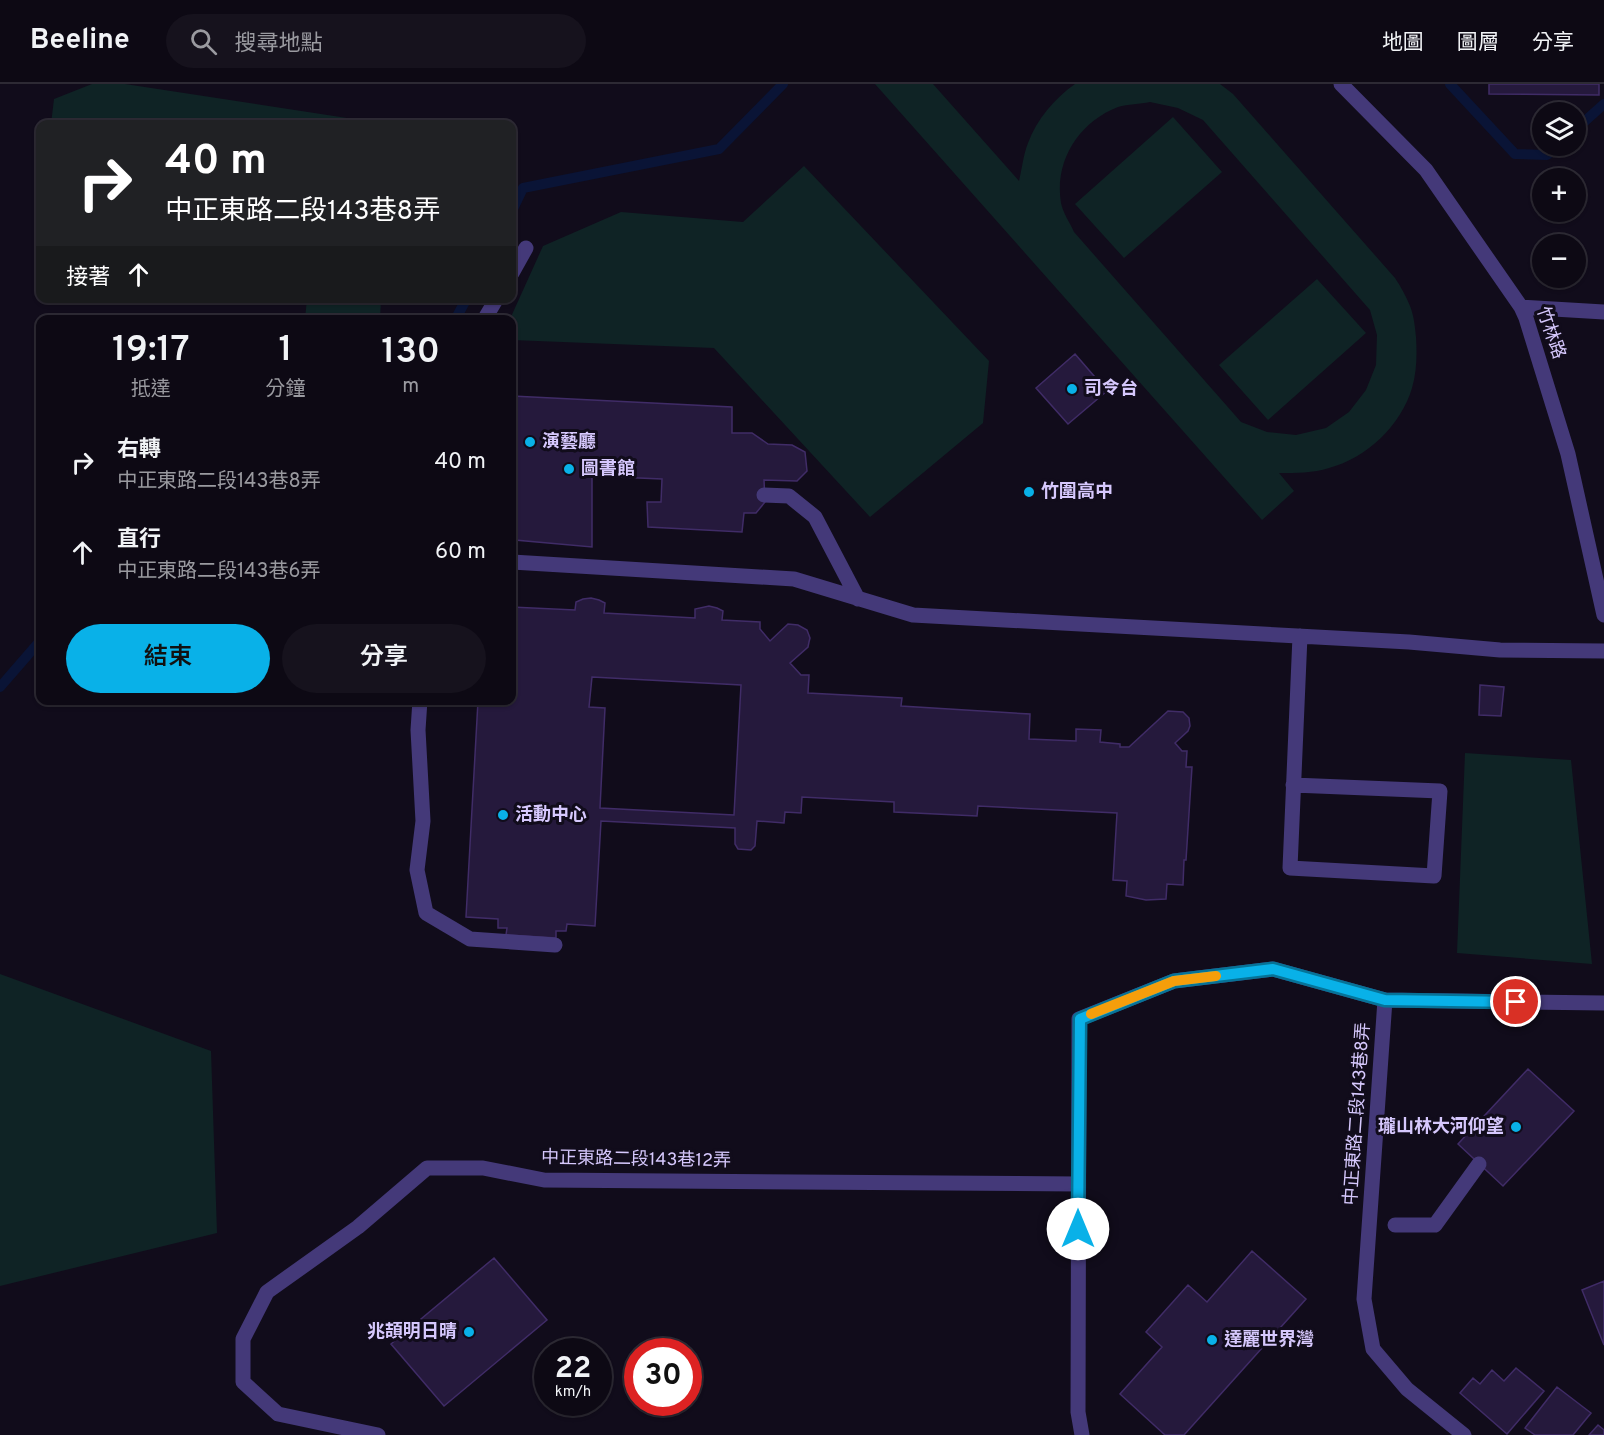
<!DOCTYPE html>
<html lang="zh-TW">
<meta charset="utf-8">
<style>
body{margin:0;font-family:Overpass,"Noto Sans TC",sans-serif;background:#16121d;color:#f1f3f6;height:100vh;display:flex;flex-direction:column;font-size:22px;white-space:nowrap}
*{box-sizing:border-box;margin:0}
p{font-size:20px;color:#9a9aa0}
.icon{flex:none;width:33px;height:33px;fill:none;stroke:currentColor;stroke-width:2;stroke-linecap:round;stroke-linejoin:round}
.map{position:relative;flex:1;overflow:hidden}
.side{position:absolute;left:36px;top:231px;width:480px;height:390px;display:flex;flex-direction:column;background:#0d0914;border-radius:12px;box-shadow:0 2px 4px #0004,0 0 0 2px #2d2a34}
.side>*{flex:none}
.guide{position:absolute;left:36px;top:36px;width:480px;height:183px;border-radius:12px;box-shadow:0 2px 4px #0004,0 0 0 2px #2d2a34;background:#202124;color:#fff;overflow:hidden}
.controls{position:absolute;left:1532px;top:18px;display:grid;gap:12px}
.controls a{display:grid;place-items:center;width:54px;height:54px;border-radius:50%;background:#0d0914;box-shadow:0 2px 4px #0004,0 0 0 2px #2d2a34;font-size:30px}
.speed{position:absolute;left:534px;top:1254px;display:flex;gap:12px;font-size:30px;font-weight:700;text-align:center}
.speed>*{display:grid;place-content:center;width:78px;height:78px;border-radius:50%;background:#0d0914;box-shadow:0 2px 4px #0004,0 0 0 2px #2d2a34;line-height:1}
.speed small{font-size:15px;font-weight:400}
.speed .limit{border:9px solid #d22;background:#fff;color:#111}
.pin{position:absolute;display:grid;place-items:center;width:51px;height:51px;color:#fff;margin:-26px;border:3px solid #fff;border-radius:50%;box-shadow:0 2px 6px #0007}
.me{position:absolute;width:66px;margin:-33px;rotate:0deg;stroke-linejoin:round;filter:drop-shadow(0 0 4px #0008)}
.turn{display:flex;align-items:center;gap:21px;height:126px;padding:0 30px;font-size:27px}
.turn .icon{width:78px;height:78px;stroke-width:2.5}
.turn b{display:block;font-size:42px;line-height:51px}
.then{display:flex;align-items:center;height:57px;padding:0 30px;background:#0003;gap:12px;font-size:22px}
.eta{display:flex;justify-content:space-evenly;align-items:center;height:102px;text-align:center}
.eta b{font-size:36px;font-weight:600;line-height:42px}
.action{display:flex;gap:12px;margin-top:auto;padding:12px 30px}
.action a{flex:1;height:69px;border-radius:36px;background:#09b1e8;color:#111;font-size:24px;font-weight:600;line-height:69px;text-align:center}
.action a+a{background:#16121d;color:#f1f3f6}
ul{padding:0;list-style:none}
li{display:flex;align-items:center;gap:18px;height:90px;padding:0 30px}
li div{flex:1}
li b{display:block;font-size:22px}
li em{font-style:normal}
header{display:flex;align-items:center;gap:36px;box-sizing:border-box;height:84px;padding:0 30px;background:#0d0914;border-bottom:2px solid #2d2a34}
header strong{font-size:28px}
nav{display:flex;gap:33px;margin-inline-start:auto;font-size:21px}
.search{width:420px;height:54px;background:#16121d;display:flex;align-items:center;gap:15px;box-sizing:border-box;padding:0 21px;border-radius:33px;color:#9a9aa0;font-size:22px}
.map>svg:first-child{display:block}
</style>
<header>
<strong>Beeline</strong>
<div class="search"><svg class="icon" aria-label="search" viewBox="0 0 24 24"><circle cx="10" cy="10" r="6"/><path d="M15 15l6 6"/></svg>搜尋地點</div>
<nav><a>地圖</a><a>圖層</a><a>分享</a></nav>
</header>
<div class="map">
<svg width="1604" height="1351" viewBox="0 0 1604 1351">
<rect width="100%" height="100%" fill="#110c1b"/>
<path fill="#0f2325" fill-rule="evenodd" d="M92 0H125L386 40H51L54 15Z
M875 0H933L1019 97C1022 85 1023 72 1028 59 1037 35 1054 15 1075 0H1220L1233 10 1395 194C1401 203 1406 212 1410 222 1414 232 1415 243 1416 253 1417 270 1417 287 1412 304 1401 341 1367 374 1329 384 1313 389 1296 389 1279 389L1294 407 1262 436ZM1150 18 1178 24 1203 36 1370 226 1377 251 1376 281 1366 306 1349 328 1326 344 1296 351 1267 348 1241 338 1074 148C1070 139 1063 129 1061 119 1054 77 1079 38 1118 23 1128 20 1140 20 1150 18Z
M1173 33 1222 88 1124 174 1075 120Z
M804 82 989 277 983 339 870 433 714 264 512 256V236L510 235 543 162 621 128 743 138Z
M1317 195 1366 249 1268 336 1219 281Z
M307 215H381L380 235H305Z
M1465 669 1571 676 1592 880 1457 869Z
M0 890 211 967 217 1149 0 1202Z"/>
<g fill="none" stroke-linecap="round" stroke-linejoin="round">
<path stroke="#0a1436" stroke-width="10" d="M1450 0 1515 70 1547 71 1558 62
M1575 46 1604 20
M512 127 523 104 719 65 783 0
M455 236 467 214
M0 603 40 557"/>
</g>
<path fill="#25193c" stroke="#402c67" stroke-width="1.5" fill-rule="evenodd" d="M1489 0H1599V11L1489 10Z
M1075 270 1107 307 1068 340 1036 304Z
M512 312 732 323V349H752L768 360 792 361 805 368 807 387 797 397 764 396 765 418 756 429H744L742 448 648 443 647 418H661L662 395 592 392V463L515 456 516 434H512Z
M591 514 599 516 605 519 604 529 695 534V525L709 522 717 524 723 527 722 536 760 538V545L770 557 788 540 798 541 807 546 810 554 809 558 808 563 790 579 801 591H809L808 609 902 614 901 622 1030 630 1029 655 1076 657V645L1101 646 1100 658 1120 660V663H1129L1168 627 1183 628 1189 634 1190 642 1188 647 1175 659 1182 667H1187L1186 683H1192L1186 776H1184L1183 801 1167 800 1166 815 1146 816 1126 812 1127 797 1113 796 1117 729 978 722 977 732 894 728V718L802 713 801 729 785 728 784 739 757 737 755 762 751 766 738 765 735 760V744L601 737 595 842 567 840 566 847H556V854L506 851 507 844H498V835L466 833 478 617 512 616V523L575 526 576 518 583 515ZM592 593 741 601 734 731 600 724 605 624 589 623Z
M1480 601 1504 603 1501 632 1479 631Z
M1528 985 1574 1027 1503 1102 1458 1060Z
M1252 1167 1306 1215 1184 1351H1165L1120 1310 1162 1263 1146 1248 1188 1201 1207 1218Z
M494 1174 547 1236 444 1322 391 1260Z
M1604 1197V1261L1582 1206Z
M1516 1284 1544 1307 1507 1350 1460 1309 1473 1294 1480 1300 1492 1286 1504 1297Z
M1557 1303 1591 1329 1573 1351H1535L1525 1344Z
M1598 1341 1604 1346V1351H1589Z"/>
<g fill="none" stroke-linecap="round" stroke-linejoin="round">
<path stroke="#443979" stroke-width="15" d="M512 189 526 164
M484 236 497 214
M764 411 789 412 815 433 858 515
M512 478 794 495 913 531 1409 558 1500 566 1604 567
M420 616 418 646 423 737 417 786 426 829 470 855 555 861
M1293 701 1440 707 1434 792 1290 784 1300 552"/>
<path stroke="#443979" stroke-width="15" d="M1395 1141H1435L1479 1080"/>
<path stroke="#443979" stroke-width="15" d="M1341 0 1426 86 1521 223 1526 234 1568 370 1604 531
M1521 223 1604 228
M1385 916 1604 919
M378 1351 278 1330 243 1298V1255L267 1208 358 1143 427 1084H483L544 1096 1078 1100
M1082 1351 1078 1328 1079 935 1174 897 1273 885 1385 916 1364 1215 1373 1265 1407 1305 1464 1351"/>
</g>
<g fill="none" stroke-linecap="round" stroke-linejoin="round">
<defs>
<path id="route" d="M1078 1145 1080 935 1174 897 1273 885 1385 916 1516 918"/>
</defs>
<use href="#route" stroke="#067397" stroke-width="15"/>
<use href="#route" stroke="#09b1e8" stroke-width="10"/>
<path stroke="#f59e0b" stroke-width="10" d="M1091 930 1174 897 1216 892"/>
</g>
<g fill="#09b1e8" stroke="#110c1b" stroke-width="2">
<circle cx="1072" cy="305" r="6"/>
<circle cx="530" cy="358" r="6"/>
<circle cx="569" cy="385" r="6"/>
<circle cx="1029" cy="408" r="6"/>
<circle cx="503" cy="731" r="6"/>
<circle cx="1516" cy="1043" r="6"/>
<circle cx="469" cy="1248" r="6"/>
<circle cx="1212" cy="1256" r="6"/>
</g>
<g text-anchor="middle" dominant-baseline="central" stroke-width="6" stroke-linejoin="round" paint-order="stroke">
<g font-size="18" fill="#d6c8fd" stroke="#110c1b">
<text transform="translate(1550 249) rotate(71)">竹林路</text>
<text transform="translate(1358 1030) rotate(-86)">中正東路二段143巷8弄</text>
<text transform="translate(636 1076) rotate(1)">中正東路二段143巷12弄</text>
</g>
<g font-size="18" font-weight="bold" fill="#d6c8fd" stroke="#110c1b" text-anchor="start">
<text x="1084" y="305">司令台</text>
<text x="542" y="358">演藝廳</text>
<text x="581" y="385">圖書館</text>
<text x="1041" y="408">竹圍高中</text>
<text x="515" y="731">活動中心</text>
<text x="1504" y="1043" text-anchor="end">瓏山林大河仰望</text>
<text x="457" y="1248" text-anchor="end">兆頡明日晴</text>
<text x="1224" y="1256">達麗世界灣</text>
</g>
</g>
</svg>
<div class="controls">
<a><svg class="icon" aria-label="layers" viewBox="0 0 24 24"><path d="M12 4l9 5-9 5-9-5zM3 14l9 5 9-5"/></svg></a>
<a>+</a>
<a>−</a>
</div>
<div class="speed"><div>22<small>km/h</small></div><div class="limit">30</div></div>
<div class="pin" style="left:1516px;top:918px;background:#d93025"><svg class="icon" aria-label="arrive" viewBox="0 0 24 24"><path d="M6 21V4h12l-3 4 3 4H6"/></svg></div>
<svg class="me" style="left:1078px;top:1145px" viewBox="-20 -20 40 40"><circle r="19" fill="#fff"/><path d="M0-13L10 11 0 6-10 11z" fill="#09b1e8"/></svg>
<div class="guide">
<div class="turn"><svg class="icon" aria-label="right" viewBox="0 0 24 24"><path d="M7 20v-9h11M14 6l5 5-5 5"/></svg><div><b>40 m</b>中正東路二段143巷8弄</div></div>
<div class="then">接著<svg class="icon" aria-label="ahead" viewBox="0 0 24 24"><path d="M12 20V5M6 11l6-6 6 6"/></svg></div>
</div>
<section class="side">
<div class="eta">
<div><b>19:17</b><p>抵達</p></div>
<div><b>1</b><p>分鐘</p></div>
<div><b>130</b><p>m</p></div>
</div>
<ul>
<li><svg class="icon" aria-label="right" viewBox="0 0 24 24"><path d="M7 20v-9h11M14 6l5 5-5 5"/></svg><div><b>右轉</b><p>中正東路二段143巷8弄</p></div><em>40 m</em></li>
<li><svg class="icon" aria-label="ahead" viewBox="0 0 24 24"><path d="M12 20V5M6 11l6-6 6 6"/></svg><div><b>直行</b><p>中正東路二段143巷6弄</p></div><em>60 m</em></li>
</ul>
<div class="action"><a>結束</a><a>分享</a></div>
</section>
</div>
